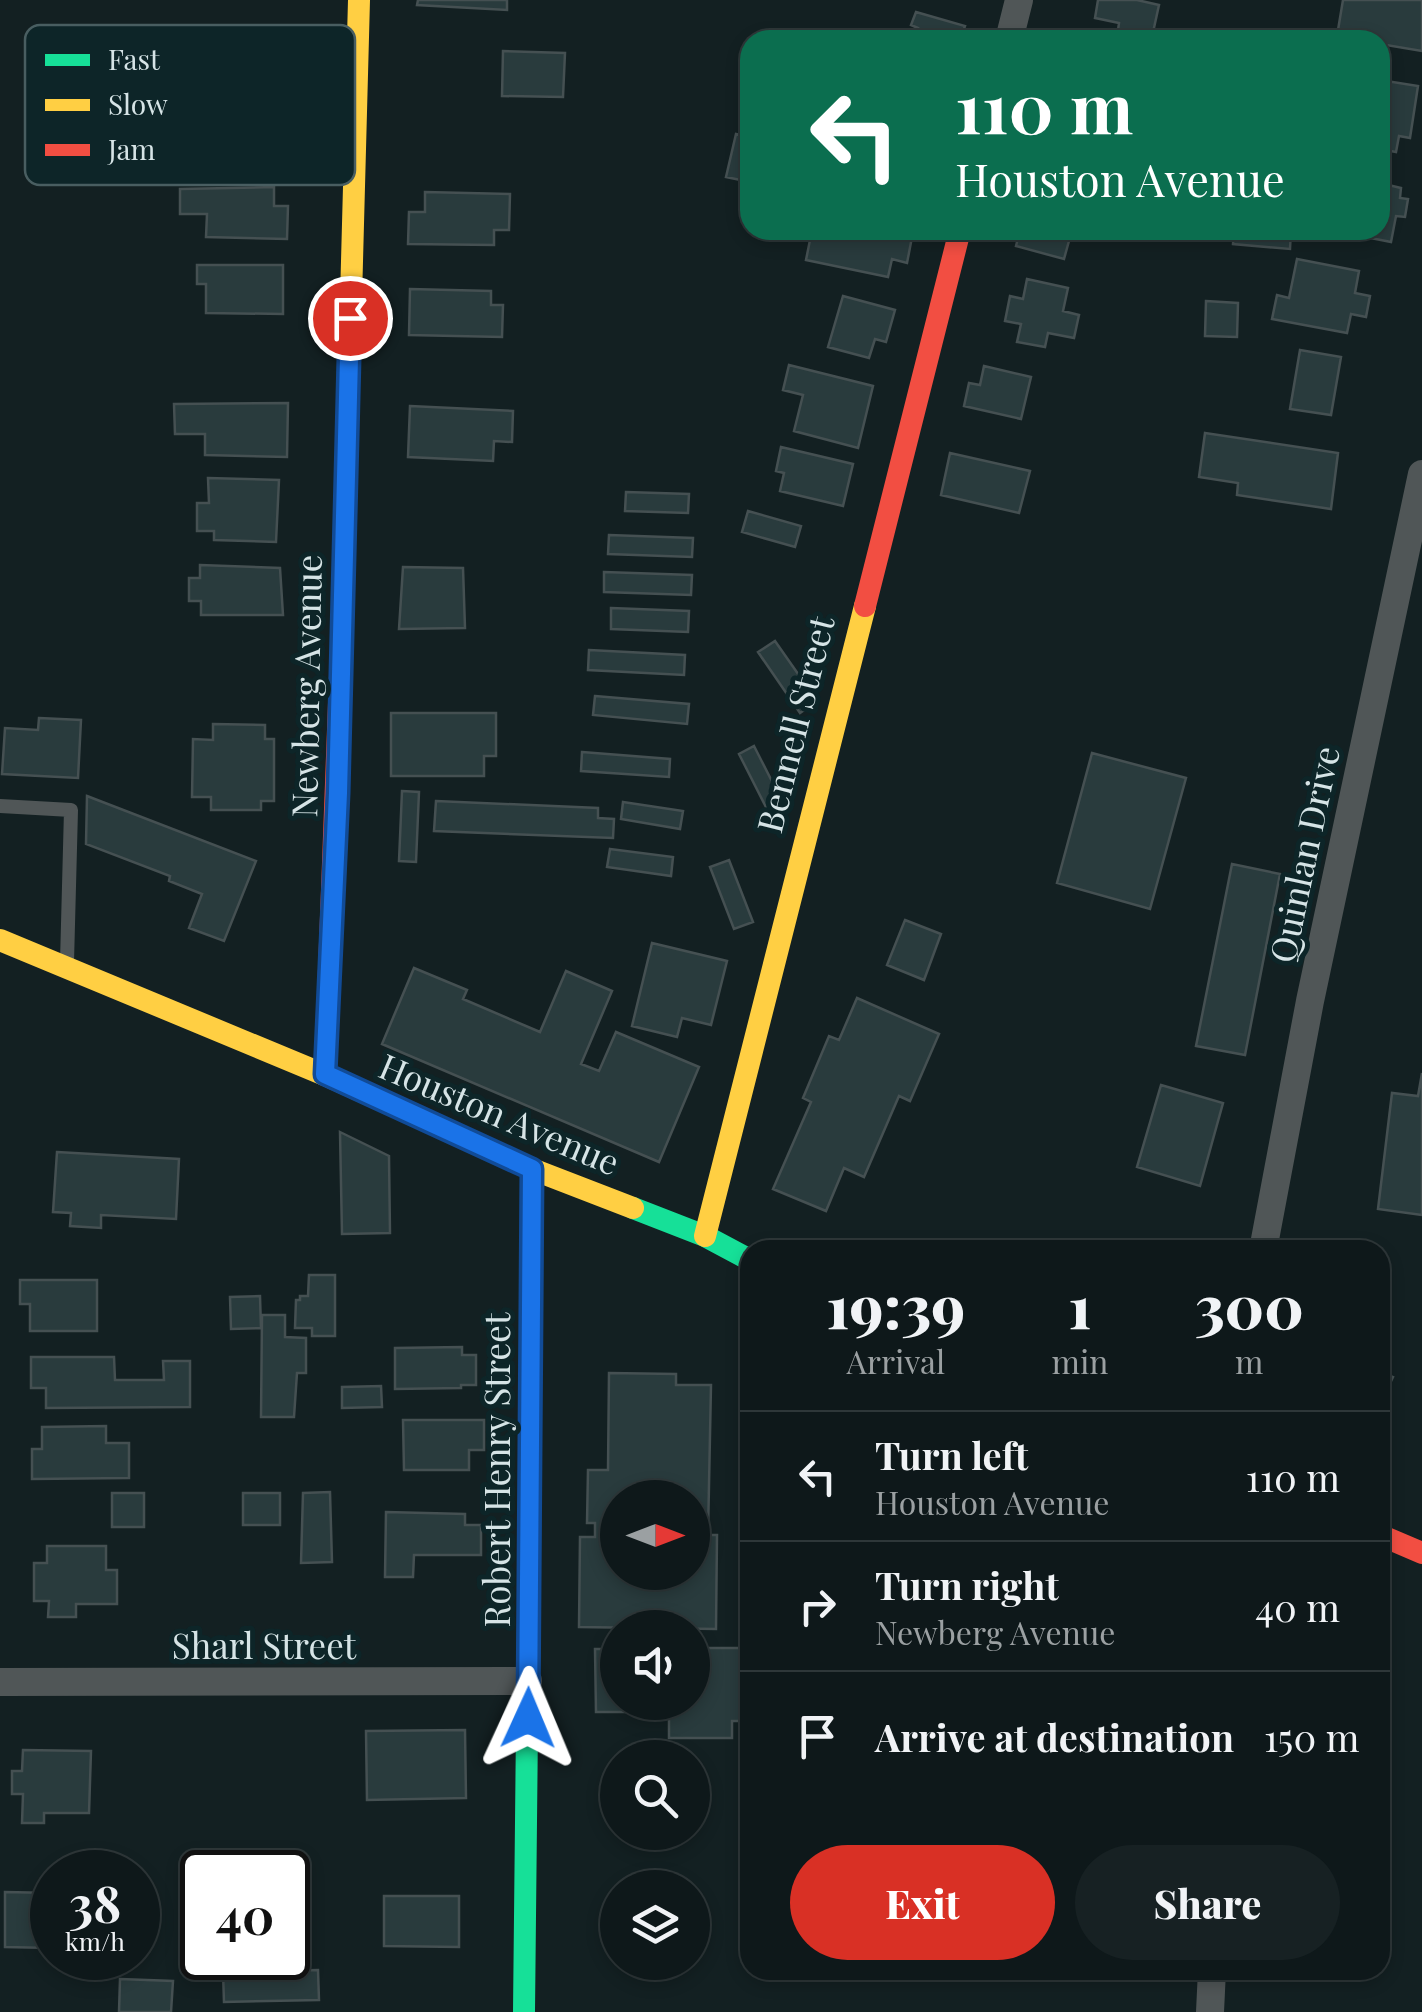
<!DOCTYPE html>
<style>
body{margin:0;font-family:"Playfair Display",serif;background:#172123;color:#f1f3f6;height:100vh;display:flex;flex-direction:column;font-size:38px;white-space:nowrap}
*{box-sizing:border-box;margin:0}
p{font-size:32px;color:#9ba0a2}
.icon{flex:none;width:55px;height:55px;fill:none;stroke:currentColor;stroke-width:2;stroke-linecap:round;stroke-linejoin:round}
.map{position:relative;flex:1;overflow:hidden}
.side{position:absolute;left:740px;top:1240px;width:650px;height:740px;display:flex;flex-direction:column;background:#0e181a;border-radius:30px;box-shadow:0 5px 15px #0003,0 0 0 2px #2e3739}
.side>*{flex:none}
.top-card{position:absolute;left:740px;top:30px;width:650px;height:210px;border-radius:30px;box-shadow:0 5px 15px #0003,0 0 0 2px #2e3739;background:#0b6e4f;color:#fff;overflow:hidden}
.needle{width:65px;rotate:90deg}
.buttons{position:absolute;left:600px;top:1480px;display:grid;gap:20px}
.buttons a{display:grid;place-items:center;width:110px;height:110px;border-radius:50%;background:#0e181a;box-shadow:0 5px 15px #0003,0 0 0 2px #2e3739;font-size:50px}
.speed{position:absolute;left:30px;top:1850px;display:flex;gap:20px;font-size:50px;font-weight:700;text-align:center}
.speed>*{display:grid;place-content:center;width:130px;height:130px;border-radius:50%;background:#0e181a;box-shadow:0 5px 15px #0003,0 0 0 2px #2e3739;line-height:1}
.speed small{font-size:25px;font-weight:400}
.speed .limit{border:5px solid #111;border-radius:15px;background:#fff;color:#111}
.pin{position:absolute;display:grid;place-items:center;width:85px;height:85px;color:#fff;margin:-42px;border:5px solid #fff;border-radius:50%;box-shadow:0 2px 10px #0007}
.me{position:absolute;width:110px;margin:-55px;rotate:1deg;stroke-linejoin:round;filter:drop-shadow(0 0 8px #0008)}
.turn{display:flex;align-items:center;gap:35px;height:210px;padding:0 50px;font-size:45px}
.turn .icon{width:130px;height:130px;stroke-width:2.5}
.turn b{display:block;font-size:70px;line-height:85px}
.eta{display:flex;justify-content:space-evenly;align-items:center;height:170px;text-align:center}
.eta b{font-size:60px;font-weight:800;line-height:70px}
.action{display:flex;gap:20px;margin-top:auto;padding:20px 50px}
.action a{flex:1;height:115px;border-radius:60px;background:#d93025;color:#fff;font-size:40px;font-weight:800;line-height:115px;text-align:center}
.action a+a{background:#172123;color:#f1f3f6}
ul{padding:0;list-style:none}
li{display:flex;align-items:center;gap:30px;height:130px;padding:0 50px;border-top:2px solid #2e3739}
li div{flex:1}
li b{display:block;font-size:38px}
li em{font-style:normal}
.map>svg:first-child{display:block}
</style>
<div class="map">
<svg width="1422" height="2012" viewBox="0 0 1422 2012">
<rect width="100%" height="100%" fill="#132022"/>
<path fill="#293b3d" stroke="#455052" stroke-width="2.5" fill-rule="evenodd" d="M418 0H507V10L417 5Z
M1098 0H1137L1159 5 1152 37 1118 30 1119 23 1095 18Z
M1343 0H1422V51L1380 44V40L1337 36Z
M916 12 965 26 960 40H914L918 28 911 25Z
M503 51 565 53 563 97 502 96Z
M1380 80 1418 86 1410 138 1399 136 1396 152 1380 149Z
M736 134 750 137V182L726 177Z
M1380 183 1401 188 1400 198 1408 199 1405 217 1396 216 1391 242 1335 231 1380 230Z
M274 187V206H288L287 239 206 237 207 214H180V189Z
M425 192 510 194 509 230H494V245L408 244 409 212H425Z
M812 230H905L913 232 907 263 892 259 888 277 806 260Z
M1020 230H1072L1064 259 1016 246Z
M1234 230H1291L1290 249 1233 244Z
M1297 259 1359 271 1355 293 1370 296 1366 317 1351 314 1347 333 1272 319 1277 295 1289 298Z
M197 265H283V314L206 313V284H197Z
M1027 279 1068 288 1063 311 1079 315 1074 338 1048 333 1045 347 1017 342 1021 324 1005 321 1010 296 1023 299Z
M410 289 491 291V305H503L502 337 409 335Z
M843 296 895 310 886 342 875 339 869 358 828 347Z
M1206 301 1238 303 1237 337 1205 336Z
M1300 350 1341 357 1331 415 1290 409Z
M789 365 873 386 858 448 794 431 803 395 783 390Z
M984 366 1031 377 1021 419 964 406 969 383 980 385Z
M288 403 287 457 205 455V434H175L174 404Z
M410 406 513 411 512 442 494 441 493 461 408 457Z
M1205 433 1338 453 1331 509 1237 495 1238 483 1199 477Z
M781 447 853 464 843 506 780 491 784 473 776 471Z
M950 453 1030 471 1019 513 941 495Z
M208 478 279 480 276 542 214 540V531H197V503H209Z
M626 492 689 494 688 513 625 511Z
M748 511 801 526 795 547 742 532Z
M609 535 693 538 692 557 608 554Z
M200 565 280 568 283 615H201V601H189V578H200Z
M403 567 463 568 465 628 399 629Z
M604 572 692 575 691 595 604 592Z
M611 608 689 611 688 632 611 629Z
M775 641 817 701 800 713 758 652Z
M589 650 685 655 684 675 588 670Z
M595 696 689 704 687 724 593 715Z
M391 713H496V756H484V776H391Z
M39 718 81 720 78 778 2 774 5 728 38 730Z
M213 724 265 725V739H274V801H261V810H211V797H192L193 739 213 740Z
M754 746 785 807 770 815 739 754Z
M582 752 670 759 669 777 581 771Z
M1092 753 1186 778 1150 909 1057 883Z
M402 791 419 792 416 862 399 861Z
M87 796 256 861 224 941 189 928 202 894 169 881 170 876 86 844Z
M436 801 598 808V818L614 819 613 838 434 831Z
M623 802 683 811 680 829 621 819Z
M610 849 673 857 671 876 607 867Z
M729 860 753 922 734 929 710 867Z
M1232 864 1280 874 1245 1055 1196 1046Z
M905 920 941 934 924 980 887 965Z
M652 943 727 961 711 1025 682 1018 677 1037 632 1026Z
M414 968 467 990 463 999 540 1032 566 971 612 991 581 1064 599 1071 616 1032 699 1067 659 1162 382 1044Z
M857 998 939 1034 910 1101 899 1096 864 1177 844 1168 826 1211 773 1189 811 1102 803 1098 829 1036 839 1040Z
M1422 1073V1215L1378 1209 1392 1093 1418 1096Z
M1161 1085 1223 1103 1200 1186 1137 1167Z
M340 1132 389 1156 390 1233 342 1234Z
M57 1152 179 1159 176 1219 101 1215V1228L70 1226 71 1213 53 1212Z
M309 1275H335V1336H312V1328H295L296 1300H300V1296H308Z
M20 1280H97V1331H30V1304H20Z
M260 1296 261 1328 231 1329 230 1297Z
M262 1315H285V1337L306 1338V1373H297L294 1417H261Z
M462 1347V1355H476V1385H461V1388L395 1389V1348Z
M31 1357H114L115 1380H164L163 1361H190V1407L46 1408V1388H31Z
M1380 1371 1393 1377 1380 1404Z
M609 1373 676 1374V1385H711L708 1535H717L716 1629 579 1627 580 1537H595V1523H587L588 1470H608ZM618 1498H692V1572H618Z
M381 1386 382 1407 342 1408V1387Z
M403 1420H484V1450H469V1470H404Z
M106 1426V1443H129V1478L32 1479V1449H42V1427Z
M330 1492 332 1562 301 1563 303 1493Z
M112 1493H144V1527H112Z
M243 1493H280V1525H243Z
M386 1512 465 1514V1525H481V1555H414L413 1577H385Z
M47 1546H106V1570H117V1604H76V1617H48L49 1601H34V1563H47Z
M692 1648H750V1721H732V1738H669V1712H596L595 1649H618V1702H692Z
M465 1730 466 1798 367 1800 366 1731Z
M23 1750 91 1751 89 1813H44V1823H22L23 1794H12V1771H22Z
M102 1867H135V1872H102Z
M5 1892 52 1893V1948L5 1947Z
M384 1896H459V1947L384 1946Z
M318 1970 319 2000 224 2002 223 1972Z
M120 1979 173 1981 171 2012H119Z"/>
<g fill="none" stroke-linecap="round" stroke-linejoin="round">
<path stroke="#505657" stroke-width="14" d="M0 806 71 810 67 962"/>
<path stroke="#505657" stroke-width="28" d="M1009 40 1019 0
M1263 1250 1310 1001 1422 474
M0 1682 528 1681
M1210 2012 1212 1970"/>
<path stroke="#16e098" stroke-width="22" d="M633 1208 705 1236 750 1260
M524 2012 529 1536"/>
<path stroke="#ffcf43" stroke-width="22" d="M343 597 359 0
M0 940 325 1075 532 1169 633 1208
M705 1236 865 606
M529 1536 532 1169"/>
<path stroke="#f24e42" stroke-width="22" d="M865 606 960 230
M325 1075 343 597
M1380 1535 1422 1553"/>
</g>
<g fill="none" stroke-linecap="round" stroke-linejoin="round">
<defs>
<path id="route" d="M350 318 338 793 325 1074 532 1169 528 1718"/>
</defs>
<use href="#route" stroke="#114b97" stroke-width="25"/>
<use href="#route" stroke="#1a73e8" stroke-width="18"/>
</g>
<g text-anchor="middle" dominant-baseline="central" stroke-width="10" stroke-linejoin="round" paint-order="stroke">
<g font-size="35" fill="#d6e4e6" stroke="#0d2528">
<text transform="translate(305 686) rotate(-89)">Newberg Avenue</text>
<text transform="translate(794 724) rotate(-76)">Bennell Street</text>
<text transform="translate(1303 854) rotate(-78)">Quinlan Drive</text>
<text transform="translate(500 1113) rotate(23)">Houston Avenue</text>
<text transform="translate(495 1470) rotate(-90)">Robert Henry Street</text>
<text x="264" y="1644">Sharl Street</text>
</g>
</g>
<rect x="25" y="25" width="330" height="160" rx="15" fill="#0d2528" stroke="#495e61" stroke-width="2.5"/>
<rect x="45" y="54" width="45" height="12" fill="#16e098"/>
<rect x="45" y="99" width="45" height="12" fill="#ffcf43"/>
<rect x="45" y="144" width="45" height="12" fill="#f24e42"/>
<g font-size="28" fill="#d6e4e6">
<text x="108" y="70">Fast</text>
<text x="108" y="115">Slow</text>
<text x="108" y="160">Jam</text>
</g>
</svg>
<div class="buttons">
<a><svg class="needle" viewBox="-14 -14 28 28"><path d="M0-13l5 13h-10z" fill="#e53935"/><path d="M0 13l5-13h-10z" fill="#9ba0a2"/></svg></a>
<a><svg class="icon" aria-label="sound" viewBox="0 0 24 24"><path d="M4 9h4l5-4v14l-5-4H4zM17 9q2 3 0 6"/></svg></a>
<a><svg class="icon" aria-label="search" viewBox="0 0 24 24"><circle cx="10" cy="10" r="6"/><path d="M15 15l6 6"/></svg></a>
<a><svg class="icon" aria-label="layers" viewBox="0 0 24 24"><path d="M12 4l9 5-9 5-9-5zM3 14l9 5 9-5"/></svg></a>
</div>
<div class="speed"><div>38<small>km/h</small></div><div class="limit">40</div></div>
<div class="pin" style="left:350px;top:318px;background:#d93025"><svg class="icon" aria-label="arrive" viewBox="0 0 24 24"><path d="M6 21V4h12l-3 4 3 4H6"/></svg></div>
<svg class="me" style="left:528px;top:1718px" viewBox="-20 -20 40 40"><path d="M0-17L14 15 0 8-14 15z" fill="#1a73e8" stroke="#fff" stroke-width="4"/></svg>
<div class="top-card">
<div class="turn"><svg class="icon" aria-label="left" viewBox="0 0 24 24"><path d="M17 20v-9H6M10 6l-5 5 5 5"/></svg><div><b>110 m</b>Houston Avenue</div></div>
</div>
<section class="side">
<div class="eta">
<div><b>19:39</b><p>Arrival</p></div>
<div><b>1</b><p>min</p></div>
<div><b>300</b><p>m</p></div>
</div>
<ul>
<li><svg class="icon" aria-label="left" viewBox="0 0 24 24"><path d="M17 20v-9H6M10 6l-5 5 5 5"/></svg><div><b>Turn left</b><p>Houston Avenue</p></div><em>110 m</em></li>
<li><svg class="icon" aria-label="right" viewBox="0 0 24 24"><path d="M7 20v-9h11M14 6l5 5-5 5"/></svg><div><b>Turn right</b><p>Newberg Avenue</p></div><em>40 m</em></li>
<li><svg class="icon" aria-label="arrive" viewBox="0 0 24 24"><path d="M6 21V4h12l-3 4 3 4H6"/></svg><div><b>Arrive at destination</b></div><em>150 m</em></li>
</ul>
<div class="action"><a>Exit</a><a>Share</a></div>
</section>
</div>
